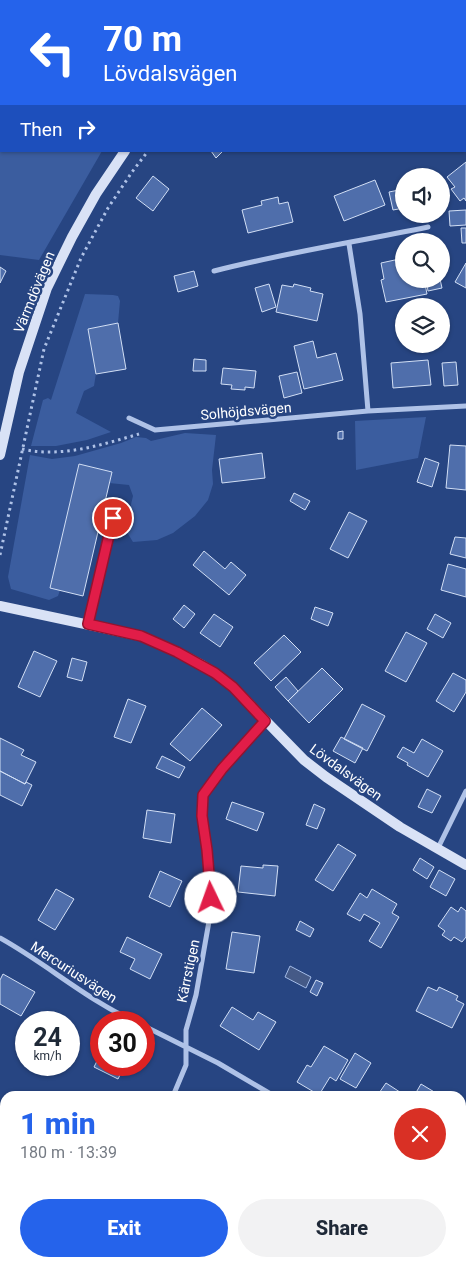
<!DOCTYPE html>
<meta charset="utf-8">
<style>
body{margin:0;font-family:Roboto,sans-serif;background:#f2f2f3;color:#1f2937;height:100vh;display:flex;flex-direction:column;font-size:19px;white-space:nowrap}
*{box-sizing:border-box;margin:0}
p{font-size:16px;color:#747a83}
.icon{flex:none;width:28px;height:28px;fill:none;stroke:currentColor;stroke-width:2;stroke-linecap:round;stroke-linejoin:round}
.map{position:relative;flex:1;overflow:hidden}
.drawer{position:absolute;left:0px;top:1091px;width:466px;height:176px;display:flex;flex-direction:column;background:#fff;border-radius:15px 15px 0 0;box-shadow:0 1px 4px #0004}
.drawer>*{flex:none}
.guide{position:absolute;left:0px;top:0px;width:466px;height:152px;box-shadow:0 1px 4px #0004;background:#2563eb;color:#fff;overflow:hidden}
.buttons{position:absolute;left:395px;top:168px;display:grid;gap:10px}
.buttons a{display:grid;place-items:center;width:55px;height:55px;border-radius:50%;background:#fff;box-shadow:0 1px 4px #0004;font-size:25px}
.speed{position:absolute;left:15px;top:1011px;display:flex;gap:10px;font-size:25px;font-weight:700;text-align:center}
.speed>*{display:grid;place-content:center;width:65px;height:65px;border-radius:50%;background:#fff;box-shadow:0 1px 4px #0004;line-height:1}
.speed small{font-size:12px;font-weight:400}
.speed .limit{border:8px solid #d22;background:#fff;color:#111}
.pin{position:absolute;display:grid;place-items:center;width:42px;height:42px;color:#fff;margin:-21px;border:2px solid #fff;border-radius:50%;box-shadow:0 1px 5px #0007}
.me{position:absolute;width:55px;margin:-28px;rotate:357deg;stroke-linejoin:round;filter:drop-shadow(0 0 4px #0008)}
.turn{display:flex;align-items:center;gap:18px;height:105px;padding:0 20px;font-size:22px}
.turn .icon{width:65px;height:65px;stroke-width:2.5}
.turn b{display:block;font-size:35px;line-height:42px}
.then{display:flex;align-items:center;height:48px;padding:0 20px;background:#0003;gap:10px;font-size:19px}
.round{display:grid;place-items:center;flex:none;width:52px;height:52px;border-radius:26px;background:#f2f2f3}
.overview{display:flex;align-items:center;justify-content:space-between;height:85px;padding:0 20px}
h1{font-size:30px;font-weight:800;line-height:38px;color:#2563eb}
.cta{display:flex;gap:10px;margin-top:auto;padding:10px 20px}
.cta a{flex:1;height:58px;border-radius:30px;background:#2563eb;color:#fff;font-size:20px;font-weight:800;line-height:58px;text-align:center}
.cta a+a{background:#f2f2f3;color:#1f2937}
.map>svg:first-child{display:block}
</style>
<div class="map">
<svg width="466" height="1267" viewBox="0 0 466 1267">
<rect width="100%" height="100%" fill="#274582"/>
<path fill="#3b5d9f" d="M0 105 1 151H102L39 260 0 255Z
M85 294 113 295 118 296 120 301 118 323 88 329 96 373 94 386 84 391 76 413 111 432 87 440 56 446H31L43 400 48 398 51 400Z
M426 417 418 458 356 470 355 421Z
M185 433 216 435 212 470 213 484 208 500 195 516 173 533 157 540 133 542 125 529 133 496 129 485 109 483 111 472 79 464 50 588 60 590 58 596 49 600 11 589 8 577 30 455 52 459 75 456 121 443 136 437 146 438 151 441Z"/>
<path fill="#455a87" stroke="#a4bce7" d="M290 966 311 977 306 988 285 977Z"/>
<path fill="#4f6eab" stroke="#d2dff5" d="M211 151H223L216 158Z
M466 162V201L464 198 460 201 451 189 455 187 447 177Z
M153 176 169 189 153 211 136 198Z
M375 180 385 205 344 221 334 196Z
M404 189V208L393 210 389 192Z
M278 197 279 204 288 202 293 222 248 233 242 210 262 205 261 201Z
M466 210V225L450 226 449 211Z
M461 228H466V243H462Z
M404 258V279H424L427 294 386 302 381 280 384 279 381 263Z
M466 263V288L455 282Z
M0 267 6 271 0 283Z
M194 271 198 286 178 292 174 276Z
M426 279H440L442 288 428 291Z
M269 284 276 307 262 312 255 288Z
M294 284 311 288 310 291 323 294 317 321 276 312 282 285 293 287Z
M118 323 126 369 96 374 88 329Z
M313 341 317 358 336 353 343 380 304 389 294 346Z
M194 359 206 360V371H193Z
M428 360 431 385 393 388 391 363Z
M456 362 458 385 444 386 442 363Z
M223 368 256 371 254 388 245 387V390L231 389 232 385 221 384Z
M297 372 302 393 284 398 279 376Z
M343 431V439H338V432Z
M450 445 466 446V490L446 488Z
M262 453 265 478 222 483 219 459Z
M425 458 439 463 432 487 417 482Z
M79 464 112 472 83 596 50 588Z
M294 493 310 501 305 510 290 501Z
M349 512 367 521 348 558 330 549Z
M455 537 466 538V558L450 554Z
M204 551 225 569 231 562 246 575 229 595 193 565Z
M448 564 466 569V597L441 590Z
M184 605 195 614 184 628 173 619Z
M315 607 333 613 328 626 311 619Z
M214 614 233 627 220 647 200 633Z
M435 614 451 623 443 638 427 629Z
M406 632 427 643 406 682 385 671Z
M284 635 301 652 271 681 254 663Z
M34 651 57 661 40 697 18 687Z
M72 658 87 662 82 681 67 677Z
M322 668 343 689 309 723 288 701Z
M453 673 466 680V692L454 712 436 701Z
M286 677 298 691 288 701 275 687Z
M128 699 146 706 131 743 114 737Z
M362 704 385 716 367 751 344 739Z
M202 708 222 725 190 761 170 744Z
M341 737 363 748 355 763 333 751Z
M0 738 24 750 21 755 36 762 25 784 0 771Z
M422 739 443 751 428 777 407 765 408 763 397 757 403 747 414 753Z
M162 756 185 767 179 778 156 768Z
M0 771 25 784 26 782 32 785 22 806 0 795Z
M427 789 441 796 432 813 418 807Z
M232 802 264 813 257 831 226 819Z
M314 804 325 809 317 829 306 825Z
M147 810 175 814 171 843 143 838Z
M338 844 356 855 333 891 315 880Z
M420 858 434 867 427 879 413 870Z
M263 865 278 866 275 896 238 892 241 866 263 868Z
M439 870 455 879 446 896 430 887Z
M160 871 182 881 170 907 149 897Z
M56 889 74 899 55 930 38 920Z
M372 889 397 904 392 913 399 917 381 948 369 941 380 923 364 914 360 921 347 914 360 893 367 898Z
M451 907 458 912 461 907 466 911V937L462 942 454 937 451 941 442 935 445 931 438 926Z
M300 921 314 929 310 937 296 930Z
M232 932 260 936 254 973 226 969Z
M127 937 162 954 150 979 130 969 135 959 120 952Z
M3 974 35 992 21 1016 0 1004V980Z
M316 980 323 983 317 996 310 992Z
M428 987 437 991 439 987 458 996 456 1000 464 1004 452 1028 416 1011Z
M232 1007 253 1020 258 1012 276 1022 259 1050 220 1026Z
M324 1046 348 1060 336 1081 330 1077 319 1095 297 1082 307 1065 311 1067Z
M101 1053V1065H125L118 1079 94 1067Z
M355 1053 371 1063 356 1088 340 1079Z
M386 1083 406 1096H377Z
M421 1084 436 1093 434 1096H414Z
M461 1128 466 1131V1151L462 1156Z
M1 1240 5 1242V1262H23L21 1267H14L0 1261Z
M153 1262H181L180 1265 183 1267H150Z"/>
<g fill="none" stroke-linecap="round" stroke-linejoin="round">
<path stroke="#afc2e7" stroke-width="3" stroke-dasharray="2.5 4" stroke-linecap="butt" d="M266 1 267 0
M22 449C61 458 101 445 139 434
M0 555 44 349 81 258 108 208 132 172 148 151"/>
<path stroke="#afc2e7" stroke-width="4" d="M178 0V1
M465 35 466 39
M465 75H466
M89 623 113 518"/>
<path stroke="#afc2e7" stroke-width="5" d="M455 0V1
M349 244 360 314 368 411
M214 271C284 253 356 242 428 227
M129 418 155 430 368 411 466 406
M438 848 466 791
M0 938C47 964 87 1000 136 1022
M144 1026 218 1063 274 1096
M173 1096 186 1065V1030L196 995 211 910 212 887 202 816 203 795 222 769 265 721
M461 1224 466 1229
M96 1267 98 1262"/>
<path stroke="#d9e2f6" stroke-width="10" d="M245 1 246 0
M0 455 19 372 47 288 72 237 96 194 125 151
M0 606 141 636 177 652 202 665 215 673 233 687 304 760 326 777 400 827 466 865"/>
</g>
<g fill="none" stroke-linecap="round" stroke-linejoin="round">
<defs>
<path id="route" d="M113 518 88 624 141 636 177 652 215 673 233 687 265 721 222 769 203 795 202 816 207 850 211 898"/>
</defs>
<use href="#route" stroke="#92132f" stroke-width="12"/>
<use href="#route" stroke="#e11d48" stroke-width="9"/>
</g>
<g text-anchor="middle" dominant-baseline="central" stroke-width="5" stroke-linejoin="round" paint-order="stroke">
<g font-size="14" fill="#fff" stroke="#274582">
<text transform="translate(34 292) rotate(-68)">Värmdövägen</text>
<text transform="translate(246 411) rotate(-5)">Solhöjdsvägen</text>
<text transform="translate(346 772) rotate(36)">Lövdalsvägen</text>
<text transform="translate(188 971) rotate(-78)">Kärrstigen</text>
<text transform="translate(74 972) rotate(33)">Mercuriusvägen</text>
</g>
</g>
</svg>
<div class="buttons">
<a><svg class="icon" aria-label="sound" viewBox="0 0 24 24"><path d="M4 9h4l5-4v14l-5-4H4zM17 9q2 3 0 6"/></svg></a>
<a><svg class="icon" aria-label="search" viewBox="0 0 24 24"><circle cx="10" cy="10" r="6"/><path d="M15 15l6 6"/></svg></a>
<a><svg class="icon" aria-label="layers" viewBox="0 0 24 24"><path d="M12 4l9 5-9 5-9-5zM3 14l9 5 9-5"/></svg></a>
</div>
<div class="speed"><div>24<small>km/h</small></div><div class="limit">30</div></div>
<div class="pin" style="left:113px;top:518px;background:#d93025"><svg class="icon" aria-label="arrive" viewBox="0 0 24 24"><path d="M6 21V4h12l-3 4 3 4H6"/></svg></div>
<svg class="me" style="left:211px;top:898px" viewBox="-20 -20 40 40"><circle r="19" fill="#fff"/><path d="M0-13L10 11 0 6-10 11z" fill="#e11d48"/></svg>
<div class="guide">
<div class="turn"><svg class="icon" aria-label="left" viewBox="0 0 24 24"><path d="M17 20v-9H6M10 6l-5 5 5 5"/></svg><div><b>70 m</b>Lövdalsvägen</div></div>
<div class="then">Then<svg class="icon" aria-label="right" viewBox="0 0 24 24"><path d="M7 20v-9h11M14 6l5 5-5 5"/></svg></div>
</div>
<section class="drawer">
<div class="overview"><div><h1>1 min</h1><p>180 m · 13:39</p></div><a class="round" style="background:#d93025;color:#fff"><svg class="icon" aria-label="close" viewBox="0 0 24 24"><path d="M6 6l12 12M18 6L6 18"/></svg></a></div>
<div class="cta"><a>Exit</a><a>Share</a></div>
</section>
</div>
